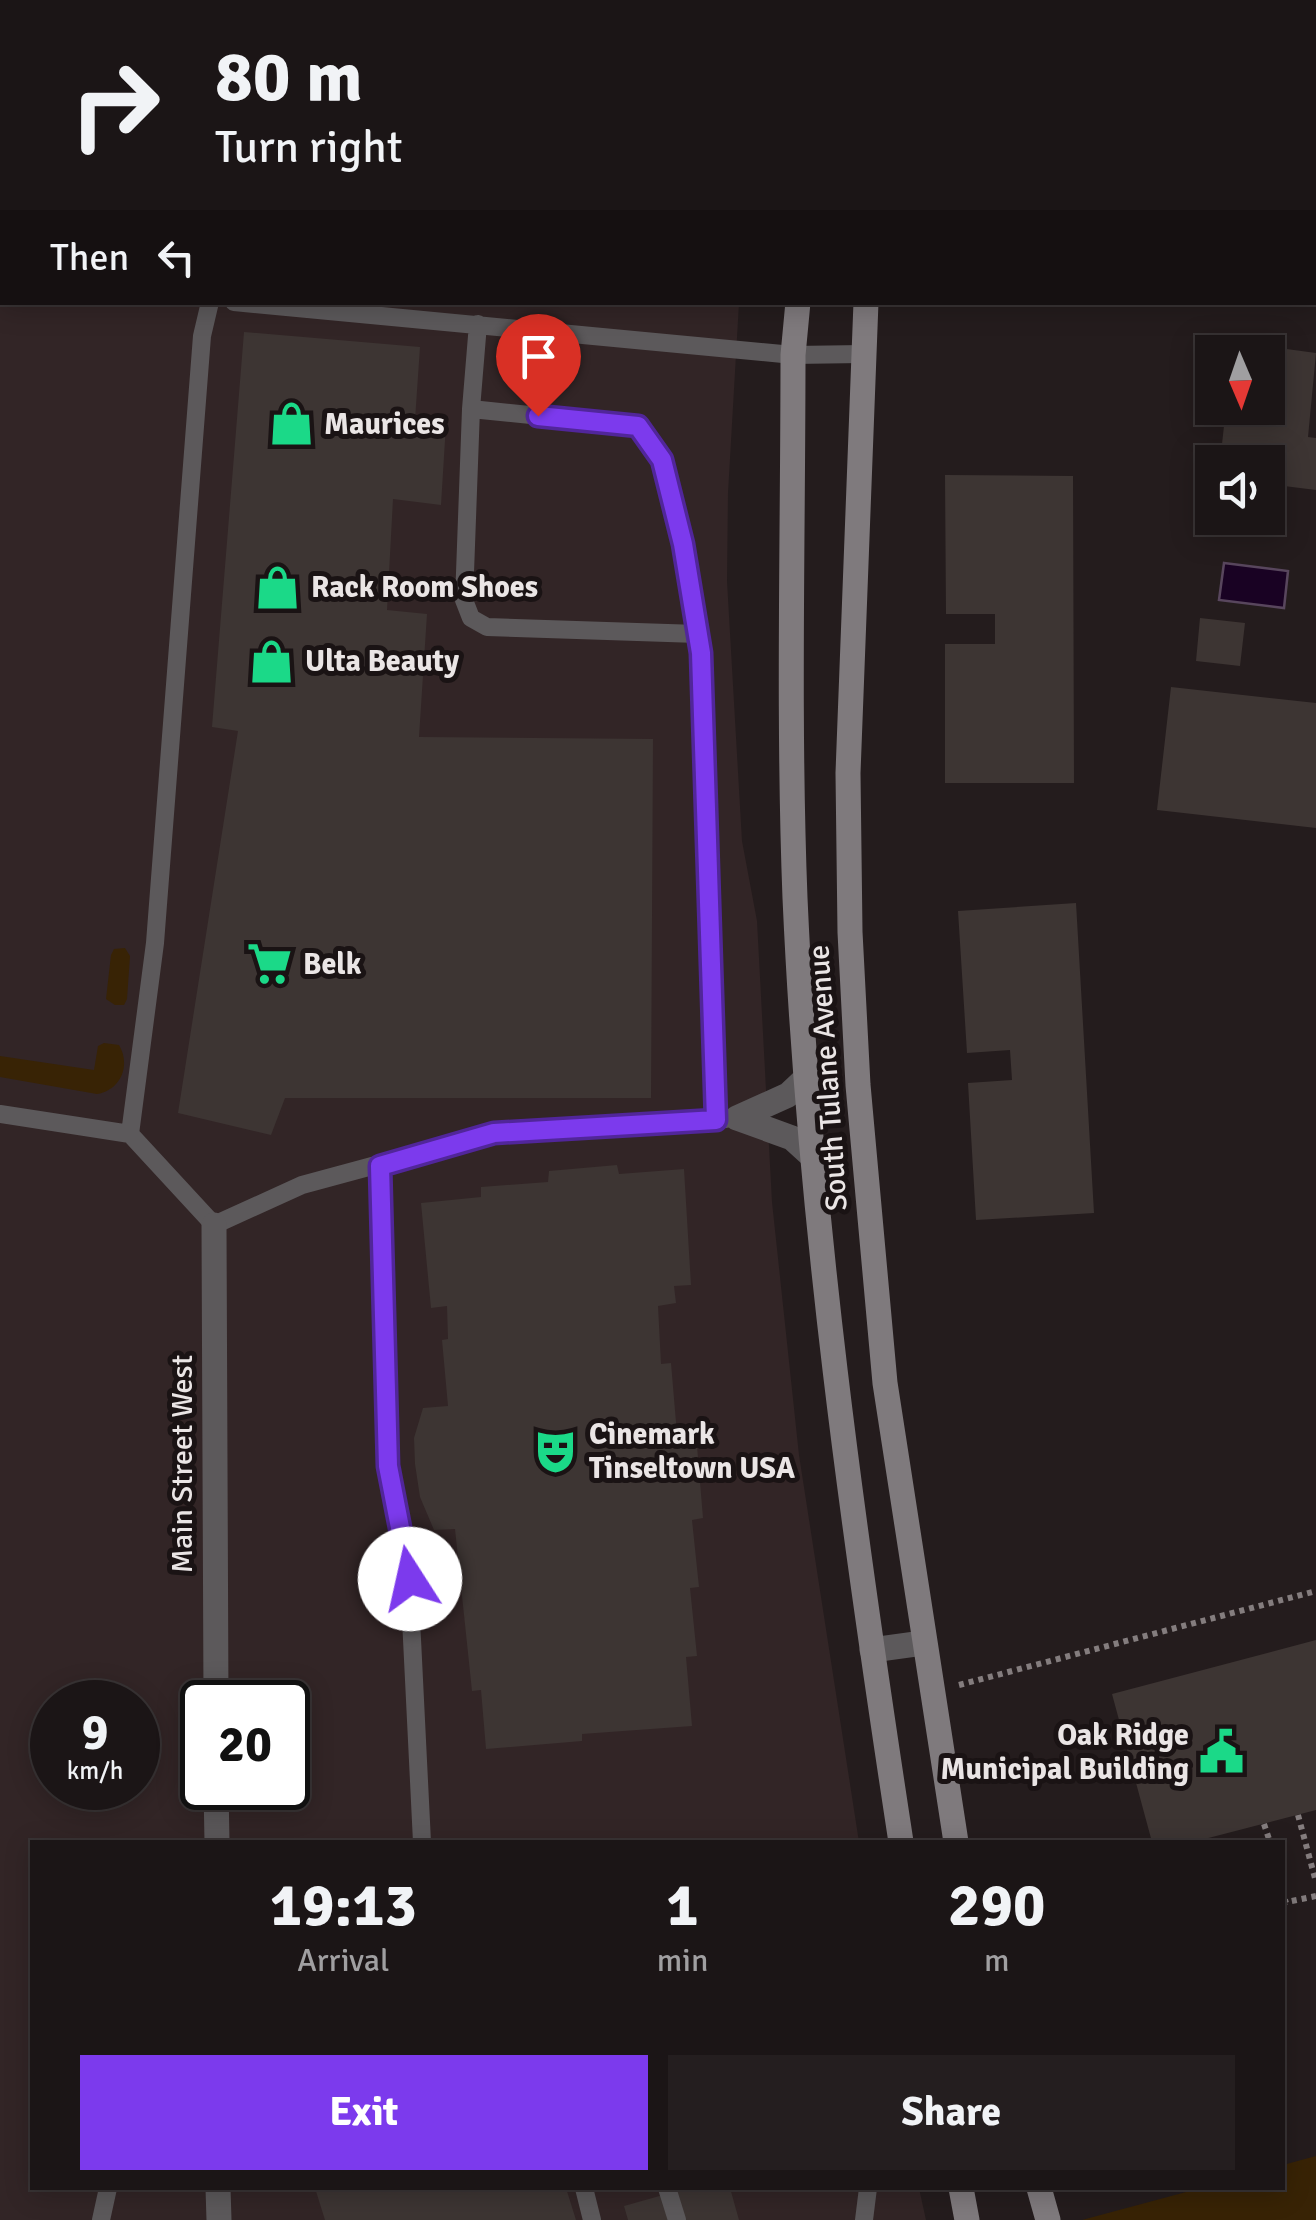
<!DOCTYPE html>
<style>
body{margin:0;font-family:Signika,sans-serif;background:#241e1f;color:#f1f3f6;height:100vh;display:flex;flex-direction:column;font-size:38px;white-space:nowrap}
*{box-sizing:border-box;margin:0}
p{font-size:32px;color:#a09fa1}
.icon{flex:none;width:55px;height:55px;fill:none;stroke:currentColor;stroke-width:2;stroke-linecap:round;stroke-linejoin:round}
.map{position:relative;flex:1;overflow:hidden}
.drawer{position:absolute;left:30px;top:1840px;width:1255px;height:350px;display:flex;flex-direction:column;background:#1b1516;border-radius:0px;box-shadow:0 5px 25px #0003,0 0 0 2px #393435}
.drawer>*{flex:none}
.hud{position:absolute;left:0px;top:0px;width:1318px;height:305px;box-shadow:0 5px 25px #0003,0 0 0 2px #393435;background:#1b1516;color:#f1f3f6;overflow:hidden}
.needle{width:65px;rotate:178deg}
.controls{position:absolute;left:1195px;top:335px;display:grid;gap:20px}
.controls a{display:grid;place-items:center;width:90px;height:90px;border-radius:0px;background:#1b1516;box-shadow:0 5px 25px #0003,0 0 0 2px #393435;font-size:50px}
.speed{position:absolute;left:30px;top:1680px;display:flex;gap:20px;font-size:50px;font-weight:700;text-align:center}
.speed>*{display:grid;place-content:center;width:130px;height:130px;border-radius:50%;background:#1b1516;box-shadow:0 5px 25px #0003,0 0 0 2px #393435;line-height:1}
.speed small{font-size:25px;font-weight:400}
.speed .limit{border:5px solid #111;border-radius:15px;background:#fff;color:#111}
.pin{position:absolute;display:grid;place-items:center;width:85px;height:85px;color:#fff;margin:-102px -42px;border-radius:50% 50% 50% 0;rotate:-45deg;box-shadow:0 0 10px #0007}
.pin .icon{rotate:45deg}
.me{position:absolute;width:110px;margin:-55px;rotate:350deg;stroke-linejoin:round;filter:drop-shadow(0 0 8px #0008)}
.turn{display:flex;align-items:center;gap:35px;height:210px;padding:0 50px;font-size:45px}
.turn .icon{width:130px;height:130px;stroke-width:2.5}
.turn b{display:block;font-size:70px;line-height:85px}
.then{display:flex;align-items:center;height:95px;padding:0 50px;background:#0003;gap:20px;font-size:38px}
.eta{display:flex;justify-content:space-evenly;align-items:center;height:170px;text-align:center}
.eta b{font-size:60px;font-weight:700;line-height:70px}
.primary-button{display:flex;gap:20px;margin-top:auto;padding:20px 50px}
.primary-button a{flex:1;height:115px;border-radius:0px;background:#7c3aed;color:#fff;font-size:40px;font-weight:700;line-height:115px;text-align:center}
.primary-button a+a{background:#241e1f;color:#f1f3f6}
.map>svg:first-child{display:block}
</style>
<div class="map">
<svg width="1316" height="2220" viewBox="0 0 1316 2220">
<rect width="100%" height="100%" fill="#241c1d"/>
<path fill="#322526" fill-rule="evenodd" d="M0 0H765L2 2V302L739 303 728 493 727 581 742 841 757 921 772 1202 799 1455 859 1842H32V2188H919L926 2220H0ZM52 1702H138V1788H52ZM202 1702H288V1788H202Z"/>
<path fill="#382305" d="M125 948 130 956 127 999 124 1005H115L106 999 111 955 114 949Z
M104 1043 119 1045C131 1065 121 1090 97 1094L0 1077V1056L94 1070 98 1046Z
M1316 2156V2220H1082L1201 2188H1282L1283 2165Z"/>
<path fill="#190223" stroke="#58465d" stroke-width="2.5" d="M1224 563 1288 571 1284 608 1219 600Z"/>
<path fill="#3d3533" d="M244 332 420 347 415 420 446 424 441 505 393 499 387 610 427 614 419 737 653 739 651 1098H285L271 1135 178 1113 238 731 212 727Z
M1234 342 1316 353 1308 437 1316 438V490L1268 484V462H1220L1226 408H1268V352H1233Z
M945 475 1073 476 1074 783H945V644H995V614H946Z
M1200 618 1245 623 1240 666 1196 661Z
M1171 687 1316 703V828L1157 810Z
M1076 903 1094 1213 976 1220 968 1083 1012 1080 1010 1050 967 1053 958 911Z
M617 1165 619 1174 684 1169 691 1285 674 1286 676 1303 658 1306 661 1364 671 1363 677 1434H696L703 1518 692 1520 699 1587 690 1588 697 1656 686 1657 692 1726 582 1734V1741L486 1749 481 1690 472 1691 455 1529 434 1530 420 1497 415 1464 414 1438 423 1408 448 1406 442 1340 448 1339 447 1306 431 1308 421 1203 481 1197V1187L548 1182 549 1171Z
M1316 1640V1810L1193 1842H1152L1112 1694Z
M315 2188H566L576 2220H325Z
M688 2188H730L739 2220H628L624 2206Z"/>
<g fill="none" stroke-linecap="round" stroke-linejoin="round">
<path stroke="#847d7e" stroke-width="6" stroke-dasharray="5 5" stroke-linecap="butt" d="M959 1685 1316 1591
M1298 1815 1316 1882
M1264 1824 1270 1842
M1282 1890 1286 1903
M1282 1903 1316 1896"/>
<path stroke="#5c595b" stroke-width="18" d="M315 2 316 0
M0 122 2 123
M234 302 793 355 863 354
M478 324 471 409 638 426 662 460 683 544 701 653 716 1120
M471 409 464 600 471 618 487 627 698 634
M0 1114 130 1134 214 1225 302 1185 494 1133 726 1119
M130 1134 155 943 202 336 210 302
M380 1166 389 1466 408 1558 422 1842
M584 2188 592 2220
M667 2188 677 2220
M101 2220 108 2188
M864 2220 868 2188"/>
<path stroke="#5c595b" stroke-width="25" d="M214 1225 216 1702
M216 1788 217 1842
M218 2188 219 2220"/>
<path stroke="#5c595b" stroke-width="25" d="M737 1118 792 1138 814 1158
M737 1118 788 1095 806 1078
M872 1650 923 1643"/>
<path stroke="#7f7a7d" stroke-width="25" d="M826 2V0
M883 2V0
M798 302 793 355C793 536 788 717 795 898 809 1215 853 1529 901 1842
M866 302 848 773 850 932 858 1085 885 1383 956 1842
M961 2188 967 2220
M1039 2188 1048 2220"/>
</g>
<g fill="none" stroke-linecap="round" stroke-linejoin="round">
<defs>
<path id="route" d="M410 1579 388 1466 380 1166 494 1133 716 1120 701 653 683 544 662 460 638 426 538 416"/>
</defs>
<use href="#route" stroke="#51269a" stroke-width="25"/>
<use href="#route" stroke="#7c3aed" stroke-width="18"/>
</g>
<defs>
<symbol id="shop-bare" viewBox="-9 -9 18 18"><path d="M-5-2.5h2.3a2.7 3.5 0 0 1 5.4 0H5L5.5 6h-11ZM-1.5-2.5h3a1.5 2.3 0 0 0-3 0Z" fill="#1bd988" stroke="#1a1314" stroke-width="2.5" paint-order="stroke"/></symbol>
<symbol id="supermarket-bare" viewBox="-9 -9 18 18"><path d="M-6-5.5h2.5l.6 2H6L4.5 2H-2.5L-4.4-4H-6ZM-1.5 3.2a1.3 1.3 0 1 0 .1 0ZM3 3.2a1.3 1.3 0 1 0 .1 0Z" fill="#1bd988" stroke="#1a1314" stroke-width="2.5" paint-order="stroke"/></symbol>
<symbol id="theatre-bare" viewBox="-9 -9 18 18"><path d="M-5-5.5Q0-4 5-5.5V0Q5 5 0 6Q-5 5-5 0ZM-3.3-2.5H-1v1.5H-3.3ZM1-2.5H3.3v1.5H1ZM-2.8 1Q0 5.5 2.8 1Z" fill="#1bd988" stroke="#1a1314" stroke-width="2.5" paint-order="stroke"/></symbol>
<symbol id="civic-bare" viewBox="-9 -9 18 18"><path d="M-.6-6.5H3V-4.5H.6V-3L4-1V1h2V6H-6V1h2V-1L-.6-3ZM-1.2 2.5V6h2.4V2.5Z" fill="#1bd988" stroke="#1a1314" stroke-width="2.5" paint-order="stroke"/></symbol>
</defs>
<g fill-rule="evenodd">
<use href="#shop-bare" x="260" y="392" width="63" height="63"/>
<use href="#shop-bare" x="246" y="556" width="63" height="63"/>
<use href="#shop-bare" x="240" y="630" width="63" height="63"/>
<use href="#supermarket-bare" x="238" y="932" width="63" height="63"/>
<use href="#theatre-bare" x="524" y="1420" width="63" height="63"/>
<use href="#civic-bare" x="1190" y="1720" width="63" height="63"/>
</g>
<g text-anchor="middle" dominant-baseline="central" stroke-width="10" stroke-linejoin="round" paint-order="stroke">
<g font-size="30" font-weight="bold" fill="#eae5e5" stroke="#1a1314" text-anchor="start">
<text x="324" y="424">Maurices</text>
<text x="311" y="587">Rack Room Shoes</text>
<text x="305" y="661">Ulta Beauty</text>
<text x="303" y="964">Belk</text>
<text x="589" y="1434">Cinemark<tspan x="589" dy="34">Tinseltown USA</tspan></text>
<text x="1189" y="1735" text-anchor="end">Oak Ridge<tspan x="1189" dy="34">Municipal Building</tspan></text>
</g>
<g font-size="30" fill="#eae5e5" stroke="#1a1314">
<text transform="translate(828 1078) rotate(-94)">South Tulane Avenue</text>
<text transform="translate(182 1464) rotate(-90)">Main Street West</text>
</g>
</g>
</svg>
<div class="controls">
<a><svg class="needle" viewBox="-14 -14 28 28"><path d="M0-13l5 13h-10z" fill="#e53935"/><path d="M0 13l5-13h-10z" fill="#a09fa1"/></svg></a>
<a><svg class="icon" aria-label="sound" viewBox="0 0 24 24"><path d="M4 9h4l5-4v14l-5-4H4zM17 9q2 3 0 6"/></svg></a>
</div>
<div class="speed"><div>9<small>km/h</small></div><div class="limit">20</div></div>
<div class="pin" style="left:538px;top:416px;background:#d93025"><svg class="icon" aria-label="arrive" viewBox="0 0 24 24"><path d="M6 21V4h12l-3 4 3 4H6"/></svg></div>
<svg class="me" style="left:410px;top:1579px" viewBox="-20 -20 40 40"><circle r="19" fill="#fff"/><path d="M0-13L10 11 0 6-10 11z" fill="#7c3aed"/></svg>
<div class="hud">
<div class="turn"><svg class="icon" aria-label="right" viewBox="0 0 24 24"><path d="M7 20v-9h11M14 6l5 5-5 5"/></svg><div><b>80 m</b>Turn right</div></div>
<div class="then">Then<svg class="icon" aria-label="left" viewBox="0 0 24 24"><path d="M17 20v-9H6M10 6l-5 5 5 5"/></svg></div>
</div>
<section class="drawer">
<div class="eta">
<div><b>19:13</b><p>Arrival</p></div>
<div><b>1</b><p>min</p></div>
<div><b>290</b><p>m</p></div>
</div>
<div class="primary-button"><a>Exit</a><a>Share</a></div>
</section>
</div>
